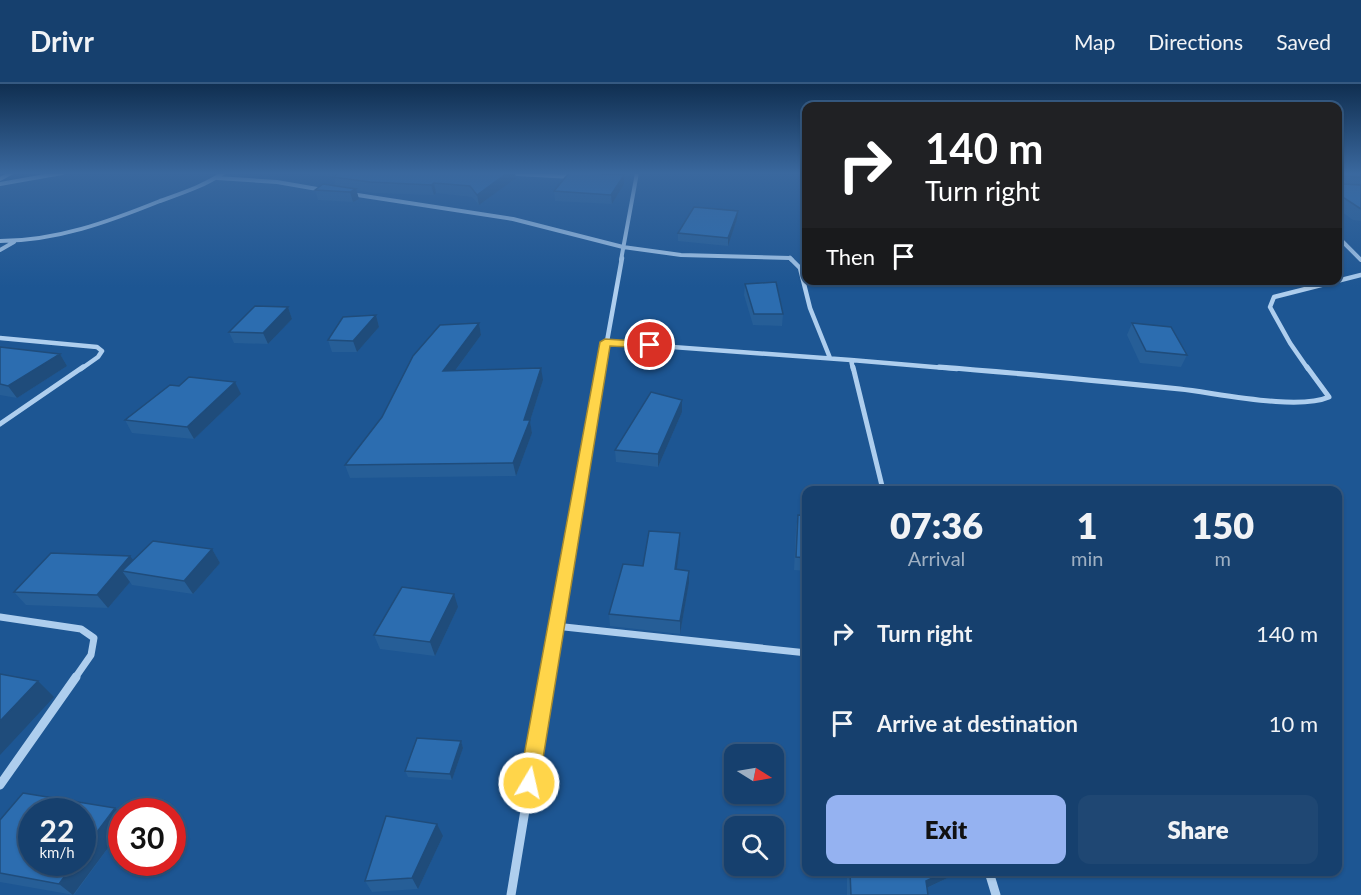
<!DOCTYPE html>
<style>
body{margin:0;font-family:Lato,sans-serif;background:#1f4773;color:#f1f3f6;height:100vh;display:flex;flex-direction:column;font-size:22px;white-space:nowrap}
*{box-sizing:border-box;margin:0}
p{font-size:20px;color:#9eafc2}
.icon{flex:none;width:33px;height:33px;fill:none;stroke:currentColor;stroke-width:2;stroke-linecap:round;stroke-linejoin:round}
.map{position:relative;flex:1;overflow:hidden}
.sheet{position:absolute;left:802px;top:402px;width:540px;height:390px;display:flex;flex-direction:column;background:#16406e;border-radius:12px;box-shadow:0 2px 4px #0004,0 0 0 2px #355981}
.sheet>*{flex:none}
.top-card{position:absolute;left:802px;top:18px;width:540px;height:183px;border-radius:12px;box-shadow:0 2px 4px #0004,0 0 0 2px #355981;background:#202124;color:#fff;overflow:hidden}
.needle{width:39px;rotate:101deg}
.fabs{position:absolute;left:724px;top:660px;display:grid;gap:12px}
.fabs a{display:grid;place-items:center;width:60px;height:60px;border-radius:12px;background:#16406e;box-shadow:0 2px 4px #0004,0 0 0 2px #355981;font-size:30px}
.speed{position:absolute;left:18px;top:714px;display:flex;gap:12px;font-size:30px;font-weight:700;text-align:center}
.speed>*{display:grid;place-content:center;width:78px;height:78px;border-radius:50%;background:#16406e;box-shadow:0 2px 4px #0004,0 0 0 2px #355981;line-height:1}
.speed small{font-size:15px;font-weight:400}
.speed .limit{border:9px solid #d22;background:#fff;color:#111}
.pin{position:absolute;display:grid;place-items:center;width:51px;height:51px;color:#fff;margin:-26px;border:3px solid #fff;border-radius:50%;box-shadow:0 2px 6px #0007}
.me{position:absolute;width:66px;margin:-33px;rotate:9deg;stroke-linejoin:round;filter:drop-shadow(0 0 4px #0008)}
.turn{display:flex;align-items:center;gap:21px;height:126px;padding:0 24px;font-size:27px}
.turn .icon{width:78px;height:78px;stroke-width:2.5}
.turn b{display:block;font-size:42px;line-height:51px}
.then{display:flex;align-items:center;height:57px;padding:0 24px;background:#0003;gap:12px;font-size:22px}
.eta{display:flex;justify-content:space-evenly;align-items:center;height:102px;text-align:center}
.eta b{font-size:36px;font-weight:800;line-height:42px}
.action{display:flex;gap:12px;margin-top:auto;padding:12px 24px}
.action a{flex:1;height:69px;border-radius:12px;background:#95b2f1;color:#111;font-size:24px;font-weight:800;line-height:69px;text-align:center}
.action a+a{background:#1f4773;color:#f1f3f6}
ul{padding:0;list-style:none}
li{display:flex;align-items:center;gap:18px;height:90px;padding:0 24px}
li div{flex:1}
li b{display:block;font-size:22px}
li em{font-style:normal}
header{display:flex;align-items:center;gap:36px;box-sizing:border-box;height:84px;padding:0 30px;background:#16406e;border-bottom:2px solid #355981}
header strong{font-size:28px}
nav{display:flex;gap:33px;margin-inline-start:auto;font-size:21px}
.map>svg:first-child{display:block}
</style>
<header>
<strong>Drivr</strong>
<nav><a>Map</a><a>Directions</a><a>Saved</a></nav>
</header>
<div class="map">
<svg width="1361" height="811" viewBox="0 0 1361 811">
<rect width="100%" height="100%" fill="#1d5693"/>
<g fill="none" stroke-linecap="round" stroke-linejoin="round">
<path stroke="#aeceee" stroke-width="4" d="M497 89 572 93
M217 94 277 98 323 106
M0 95 11 89
M0 100 62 89
M351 110 513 135 623 163 681 171 790 174 792 176
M1338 153 1361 176
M0 157C56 157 108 138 160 117 182 109 204 102 223 89
M0 166 14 158
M621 176 637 89"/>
<path stroke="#aeceee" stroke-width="4.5" d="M790 174 800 184 810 224 830 274
M0 254 97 263 102 267 98 273 81 285
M605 258 851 276
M602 285 622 174
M853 285 851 276 957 285
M1308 285 1290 259 1270 223 1274 213 1361 191"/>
<path stroke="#aeceee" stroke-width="5" d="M853 283 883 406
M939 283C1019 289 1100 297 1180 305 1217 309 1297 327 1329 313L1307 283
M0 340 83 283
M577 421 602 283"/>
<path stroke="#aeceee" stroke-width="7" d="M0 533 81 545 94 554 91 571 75 594
M555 542 807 569
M546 594 577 420"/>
<path stroke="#aeceee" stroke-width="9" d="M0 701 76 593
M989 788 996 811
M511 811 547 593"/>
</g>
<path fill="#265e97" d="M294 89H515L516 94 479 121 472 113 436 109 434 111 373 109 356 106 359 115 353 118 318 116 315 106 336 102 334 93Z
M569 89H631L629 93 624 92V100L612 120 555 117 554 107Z
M1338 89H1361V137L1353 136 1338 125Z
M737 135 728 162 678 157V149Z
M745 200 783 230 782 242 753 241 744 211Z
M288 223 292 235 268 260 234 259 229 248Z
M376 231 379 243 357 268H332L328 256Z
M479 239 481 251 455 287 543 296 530 337 532 349 516 392 350 394 345 381Z
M1132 239 1187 271 1181 283 1140 279 1127 251Z
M0 263 60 270 67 282 17 314 0 311Z
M241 310 194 355 132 349 125 336Z
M682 328 658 383 616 378 615 366Z
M798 431 807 432V487L794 486 796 444Z
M680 461 676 486 689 487V499L680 550 610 542 609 530 643 482Z
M212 465 220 479 193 510 132 501 130 498 108 524 26 521 14 508 134 476Z
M458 523 435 572 380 565 374 551Z
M461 657 463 664 452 696 408 693 405 687Z
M115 724 122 730V745L74 811 0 798V736Z
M443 752 418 805 372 808 365 797Z
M847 788H960L927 804 928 811H847Z"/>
<path fill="#1f4c7b" d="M507 89H515L516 94 479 121 477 111Z
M624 91V100L612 120 611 111Z
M434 99 436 109 434 111 431 101Z
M356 105 359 115 353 118 350 108Z
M738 127 737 135 728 162V154Z
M288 223 292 235 268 260 263 249Z
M376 231 379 243 357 268 353 257Z
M479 239 481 251 446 299 443 287Z
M60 270 67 282 17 314 8 302Z
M541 284 543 296 530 337 532 349 516 392 513 379 524 336Z
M235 298 241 310 194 355 187 343Z
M682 316V328L658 383V370Z
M680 449V461L675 498V485Z
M212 465 220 479 193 510 184 497Z
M130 472 140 485 122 487 130 498 108 524 97 511Z
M689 487V499L680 550V537Z
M454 510 458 523 435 572 430 558Z
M38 597 54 613 0 671V637Z
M461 657 463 664 452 696 450 690Z
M115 724 122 730V745L73 811 59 800 75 778H82V768Z
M437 740 443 752 418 805 412 794Z
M945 788H960L920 807 926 797Z"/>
<path fill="#2c6db0" stroke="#1f4c7b" stroke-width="1.5" d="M339 89H507L477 111 470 102 434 99 431 101 370 98 333 93Z
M569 89H587L624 91 611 111 554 107Z
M1338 89H1361V93L1344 92 1340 95 1343 100 1361 101V125L1338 110Z
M323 100 356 105 350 108 315 106Z
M694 123 738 127 728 154 678 149Z
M776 198 783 230H754L745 200Z
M255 222 288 223 263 249 229 248Z
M376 231 353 257 328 256 343 233Z
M479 239 443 287 541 284 524 336H530L513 379 345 381 382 333 413 272 440 241Z
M1132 239 1171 243 1187 271 1146 267Z
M0 263 60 270 8 302 0 300Z
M189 293 235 298 187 343 125 336 170 301 179 302Z
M651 308 682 316 658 370 615 366Z
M798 431 807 432V474L796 473Z
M649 447 680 449 675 485 689 487 680 537 609 530 623 480 643 482Z
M153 457 212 465 184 497 122 487Z
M51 469 130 472 97 511 14 508Z
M402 503 454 510 430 558 374 551Z
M0 590 38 597 0 637Z
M417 654 461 657 450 690 405 687Z
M23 709 115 724 82 768V728H32V778H75L59 800 0 789V736Z
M386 732 437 740 412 794 365 797Z
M850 788H945L926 797 928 811H851Z"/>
<linearGradient id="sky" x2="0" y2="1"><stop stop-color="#102f51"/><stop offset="0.44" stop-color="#3a689e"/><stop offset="1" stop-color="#3a689e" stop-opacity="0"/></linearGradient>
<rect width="1361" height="203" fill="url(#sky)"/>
<path fill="#ffd54a" stroke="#a68a30" stroke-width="1.5" d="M605 255 650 258 655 261 650 264 610 262 539 699 536 706 529 709 522 706 519 699 600 258Z"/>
</svg>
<div class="fabs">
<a><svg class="needle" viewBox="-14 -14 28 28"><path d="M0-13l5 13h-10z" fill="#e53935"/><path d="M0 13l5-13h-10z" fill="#9eafc2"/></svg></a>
<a><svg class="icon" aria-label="search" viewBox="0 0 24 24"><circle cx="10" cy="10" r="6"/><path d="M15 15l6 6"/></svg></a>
</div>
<div class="speed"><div>22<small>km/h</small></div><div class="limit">30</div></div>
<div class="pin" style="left:650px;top:261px;background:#d93025"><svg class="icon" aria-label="arrive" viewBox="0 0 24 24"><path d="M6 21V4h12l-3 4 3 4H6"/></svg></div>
<svg class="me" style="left:529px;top:699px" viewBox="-20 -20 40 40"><circle r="17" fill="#ffd54a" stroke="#fff" stroke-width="3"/><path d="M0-11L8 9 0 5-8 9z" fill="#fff"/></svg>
<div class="top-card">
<div class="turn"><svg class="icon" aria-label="right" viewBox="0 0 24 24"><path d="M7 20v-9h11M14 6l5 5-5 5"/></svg><div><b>140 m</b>Turn right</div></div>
<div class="then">Then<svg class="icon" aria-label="arrive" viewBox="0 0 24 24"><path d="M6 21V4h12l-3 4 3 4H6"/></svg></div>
</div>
<section class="sheet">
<div class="eta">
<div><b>07:36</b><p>Arrival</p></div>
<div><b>1</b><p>min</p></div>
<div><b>150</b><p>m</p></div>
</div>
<ul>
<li><svg class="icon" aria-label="right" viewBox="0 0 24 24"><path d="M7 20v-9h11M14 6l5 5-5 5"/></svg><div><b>Turn right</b></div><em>140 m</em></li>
<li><svg class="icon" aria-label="arrive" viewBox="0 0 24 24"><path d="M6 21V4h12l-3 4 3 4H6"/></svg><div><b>Arrive at destination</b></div><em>10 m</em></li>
</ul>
<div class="action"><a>Exit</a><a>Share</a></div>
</section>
</div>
